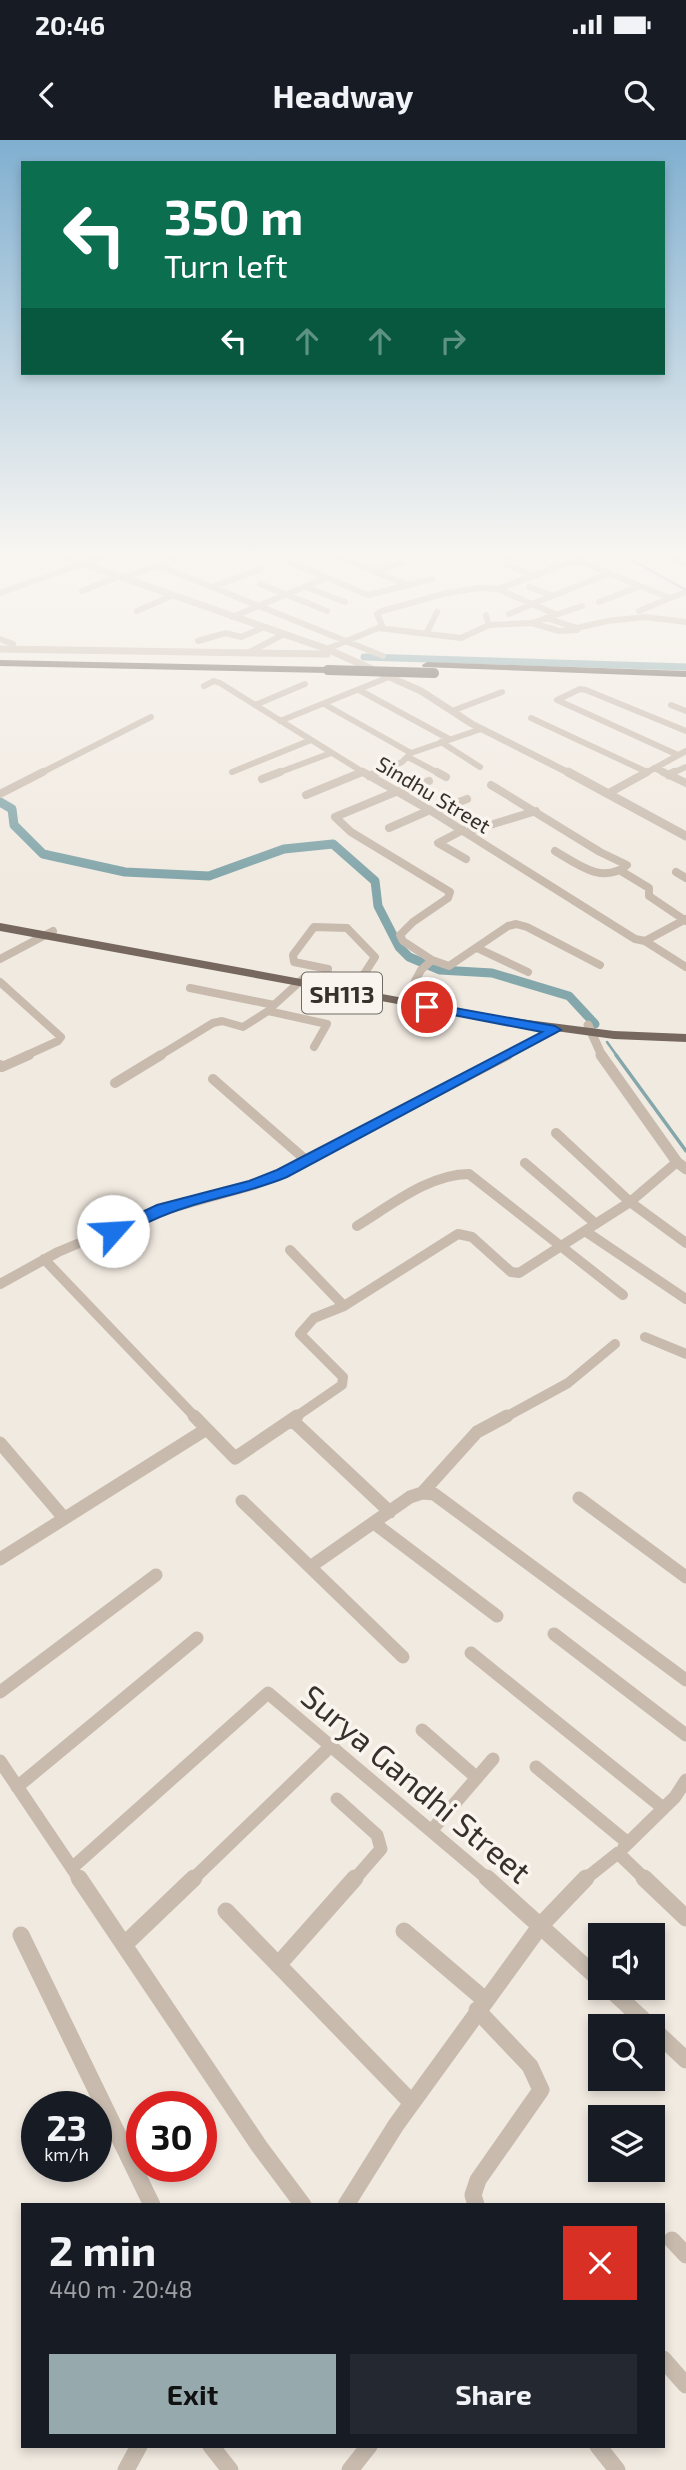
<!DOCTYPE html>
<meta charset="utf-8">
<style>
body{margin:0;font-family:"Exo 2",sans-serif;background:#242831;color:#f1f3f6;height:100vh;display:flex;flex-direction:column;font-size:26px;white-space:nowrap}
*{box-sizing:border-box;margin:0}
p{font-size:23px;color:#9ea1a6}
.icon{flex:none;width:38px;height:38px;fill:none;stroke:currentColor;stroke-width:2;stroke-linecap:round;stroke-linejoin:round}
.map{position:relative;flex:1;overflow:hidden}
.details{position:absolute;left:21px;top:2063px;width:644px;height:245px;display:flex;flex-direction:column;background:#171b24;border-radius:0px;box-shadow:0 4px 10px #0003}
.details>*{flex:none}
.guide{position:absolute;left:21px;top:21px;width:644px;height:214px;border-radius:0px;box-shadow:0 4px 10px #0003;background:#0b6e4f;color:#fff;overflow:hidden}
.fabs{position:absolute;left:588px;top:1783px;display:grid;gap:14px}
.fabs a{display:grid;place-items:center;width:77px;height:77px;border-radius:0px;background:#171b24;box-shadow:0 4px 10px #0003;font-size:35px}
.speed{position:absolute;left:21px;top:1951px;display:flex;gap:14px;font-size:35px;font-weight:700;text-align:center}
.speed>*{display:grid;place-content:center;width:91px;height:91px;border-radius:50%;background:#171b24;box-shadow:0 4px 10px #0003;line-height:1}
.speed small{font-size:18px;font-weight:400}
.speed .limit{border:10px solid #d22;background:#fff;color:#111}
.pin{position:absolute;display:grid;place-items:center;width:60px;height:60px;color:#fff;margin:-30px;border:4px solid #fff;border-radius:50%;box-shadow:0 2px 7px #0007}
.me{position:absolute;width:77px;margin:-38px;rotate:64deg;stroke-linejoin:round;filter:drop-shadow(0 0 5px #0008)}
.turn{display:flex;align-items:center;gap:24px;height:147px;padding:0 28px;font-size:32px}
.turn .icon{width:91px;height:91px;stroke-width:2.5}
.turn b{display:block;font-size:49px;line-height:60px}
.lanes{display:flex;align-items:center;height:66px;padding:0 28px;background:#0003;justify-content:center;gap:35px;direction:ltr}
.lanes .off{opacity:.35}
.round{display:grid;place-items:center;flex:none;width:74px;height:74px;border-radius:0px;background:#242831}
.headline{display:flex;align-items:center;justify-content:space-between;height:119px;padding:0 28px}
h1{font-size:42px;font-weight:700;line-height:52px}
.primary-button{display:flex;gap:14px;margin-top:auto;padding:14px 28px}
.primary-button a{flex:1;height:80px;border-radius:0px;background:#96a9ad;color:#111;font-size:28px;font-weight:700;line-height:80px;text-align:center}
.primary-button a+a{background:#242831;color:#f1f3f6}
.status{display:flex;justify-content:space-between;align-items:center;height:49px;padding:0 35px;background:#171b24;direction:ltr}
.status svg{height:19px;fill:currentColor}
header{display:flex;justify-content:space-between;align-items:center;height:91px;padding:0 28px;background:#171b24;font-size:32px;font-weight:700}
.map>svg:first-child{display:block}
</style>
<div class="status"><b>20:46</b><svg viewBox="0 0 49 12"><path d="M0 12V9h3v3zM5 12V6h3v6zM10 12V3h3v9zM15 12V0h3v12zM26 1h20v11H26zM47 4h2v5h-2z"/></svg></div>
<header><svg class="icon" aria-label="back" viewBox="0 0 24 24"><path d="M15 5l-7 7 7 7"/></svg>Headway<svg class="icon" aria-label="search" viewBox="0 0 24 24"><circle cx="10" cy="10" r="6"/><path d="M15 15l6 6"/></svg></header>
<div class="map">
<svg width="686" height="2330" viewBox="0 0 686 2330">
<rect width="100%" height="100%" fill="#f1eae1"/>
<g fill="none" stroke-linecap="round" stroke-linejoin="round">
<path stroke="#84a7ab" stroke-width="2" d="M617 412 686 450"/>
<path stroke="#84a7ab" stroke-width="2.5" d="M607 902 617 916"/>
<path stroke="#84a7ab" stroke-width="3.5" d="M616 915 686 1011"/>
<path stroke="#84a7ab" stroke-width="7" d="M364 517 686 527"/>
<path stroke="#84a7ab" stroke-width="9" d="M0 662 12 669 14 685 43 714 125 732 209 736 284 709 333 704 375 741 378 766 399 807 409 817 440 830 492 833 569 856 595 884"/>
<path stroke="#c8bbae" stroke-width="6" d="M159 412 177 420
M327 412 408 445
M494 412 509 420 507 425 533 435
M657 412 686 424
M285 420 368 455 432 439
M576 420 670 458 639 471
M377 431 402 423
M122 438 154 427H162L383 516
M260 444 327 471
M215 446 262 429
M306 447 345 462
M529 447 551 455
M498 449 532 464 608 434
M82 451 117 437
M0 453 79 425
M670 458 686 452
M599 462 640 446
M137 471 171 456
M509 474 532 464 555 474
M232 477 326 438
M546 478 577 488 607 481 645 477 686 482
M532 483 559 491 577 490
M489 485 532 483 582 466
M378 488 461 498 489 485 486 475
M426 494 437 472
M0 499 13 504
M198 501 226 493 241 497 262 488
M327 509 378 488 382 485 377 474 382 471 443 454 478 448 498 449 597 412
M248 513 282 495
M204 546 214 541 220 543 366 634
M359 550 449 599
M557 560 580 549 586 550 686 591
M557 560 678 615
M324 564 411 613
M255 565 305 544
M671 565 686 571
M452 571 502 552
M531 578 647 632
M280 581 389 537
M441 602 480 627
M408 617 440 634
M654 628 667 634
M232 632 311 600
M39 634 151 577
M275 634 331 613
M358 634 363 632
M374 634 402 622 411 613 481 589
M644 634 686 611
M670 634 686 627"/>
<path stroke="#c8bbae" stroke-width="8" d="M363 632 433 672 635 799 645 801 686 827
M437 632 446 637
M663 632 686 643
M668 635 674 632
M369 636 378 632
M262 639 280 632
M491 645 600 712 627 725C603 745 577 724 555 711
M398 651 335 677 351 692 450 752 448 758 413 782 400 795 403 801 432 820 421 830 404 862
M401 653 429 641
M609 653 647 632
M0 654 43 632
M306 655 362 632
M433 672 467 659
M389 688 430 670
M463 690 438 703 466 719
M467 692 536 671
M621 731 649 748V756L686 781
M676 732 686 738
M645 801 686 779
M477 808 528 832
M0 819 53 791
M432 820 449 826 508 786 516 784 527 787 600 825
M326 839 328 829 294 822 293 815 314 787 347 788 375 817 357 845
M0 842 61 897 58 901 25 916
M190 848 274 865 268 871 327 884 314 907
M274 865 306 836
M159 916 213 883 222 881 243 887 268 871
M505 916 555 890"/>
<path stroke="#c8bbae" stroke-width="10" d="M0 925 2 927 29 915
M213 939 307 1021
M115 943 161 915
M556 993 630 1062 677 1022
M525 1023 596 1084
M357 1086C390 1066 429 1034 469 1034L623 1155
M585 1091 686 1159
M290 1110 344 1166 458 1094 472 1097 511 1132 519 1133 630 1062 686 1103
M44 1119 196 1278
M0 1144 58 1112 146 1075 254 1045 282 1033 508 915
M645 1197 686 1214
M294 1278 342 1245 343 1237 300 1194 314 1178 344 1166
M504 1278 568 1243 615 1204"/>
<path stroke="#c8bbae" stroke-width="13" d="M194 1276 235 1318 297 1276
M292 1280 390 1372
M0 1303 64 1378
M422 1353 477 1292 507 1276
M579 1358 686 1437
M242 1361 403 1517
M374 1383 497 1476
M0 1419 205 1290
M310 1427 410 1357 422 1353 434 1354 686 1540
M554 1494 686 1595
M471 1513 663 1668
M0 1552 156 1435
M422 1590 477 1638
M0 1621 80 1740
M536 1627 628 1703
M17 1647 197 1498
M337 1659 377 1695 381 1709 354 1740
M431 1691 493 1619
M624 1707 675 1657 686 1640
M72 1728 268 1553 489 1740
M192 1740 333 1604
M584 1740 618 1713 646 1740"/>
<path stroke="#c8bbae" stroke-width="17" d="M79 1738 259 2006 303 2065
M487 1738 600 1840
M644 1738 686 1778
M226 1771 412 1963
M404 1791 485 1860
M21 1795 152 2065
M125 1804 194 1738
M278 1825 355 1738
M609 1848 650 1886
M653 1889 686 1920
M346 2065 396 1985 541 1785 586 1738
M476 2065 473 2055 478 2040 541 1950 530 1926 477 1870
M672 2100 686 2115
M663 2219 686 2245
M211 2306 230 2330
M598 2306 617 2330
M126 2330 139 2306
M350 2330 369 2306"/>
<path stroke="#c8bbae" stroke-width="7" d="M50 412 327 509 421 551 472 584 571 634
M79 425 113 412
M0 509 327 514"/>
<path stroke="#c8bbae" stroke-width="9" d="M568 632 686 696
M588 885 602 916"/>
<path stroke="#c8bbae" stroke-width="11" d="M601 915 677 1022 686 1029"/>
<path fill="#77685f" fill-rule="evenodd" d="M0 783 512 878 614 891 686 894V902L614 899 512 885 0 791Z"/>
<path fill="#675a52" fill-rule="evenodd" d="M0 520 328 527 333 530 328 533 0 526Z
M427 522 686 531V537L423 527 422 525Z"/>
<path stroke="#675a52" stroke-width="10" d="M328 530 434 533"/>
</g>
<linearGradient id="sky" x2="0" y2="1"><stop stop-color="#80afd0"/><stop offset="0.56" stop-color="#f9f6f2"/><stop offset="1" stop-color="#f9f6f2" stop-opacity="0"/></linearGradient>
<rect width="686" height="739" fill="url(#sky)"/>
<path fill="#1a73e8" stroke="#114b97" stroke-width="2" d="M427 863 555 886 561 890 287 1037C244 1055 196 1060 153 1080 140 1085 121 1099 108 1095L105 1091 108 1088 157 1065 249 1041 277 1030 542 892 422 869 421 867Z"/>
<g text-anchor="middle" dominant-baseline="central" stroke-width="7" stroke-linejoin="round" paint-order="stroke">
<g font-size="21" fill="#37302c" stroke="#f9f4ed">
<text transform="translate(434 654) rotate(31)">Sindhu Street</text>
</g>
<rect fill="#f9f4ed" stroke="#716b66" stroke-width="2" x="302" y="832.5" width="80" height="41" rx="5"/>
<g font-size="24" font-weight="bold" fill="#37302c">
<text x="342" y="853">SH113</text>
</g>
<g font-size="32" fill="#37302c" stroke="#f9f4ed">
<text transform="translate(417 1643) rotate(40)">Surya Gandhi Street</text>
</g>
</g>
</svg>
<div class="fabs">
<a><svg class="icon" aria-label="sound" viewBox="0 0 24 24"><path d="M4 9h4l5-4v14l-5-4H4zM17 9q2 3 0 6"/></svg></a>
<a><svg class="icon" aria-label="search" viewBox="0 0 24 24"><circle cx="10" cy="10" r="6"/><path d="M15 15l6 6"/></svg></a>
<a><svg class="icon" aria-label="layers" viewBox="0 0 24 24"><path d="M12 4l9 5-9 5-9-5zM3 14l9 5 9-5"/></svg></a>
</div>
<div class="speed"><div>23<small>km/h</small></div><div class="limit">30</div></div>
<div class="pin" style="left:427px;top:867px;background:#d93025"><svg class="icon" aria-label="arrive" viewBox="0 0 24 24"><path d="M6 21V4h12l-3 4 3 4H6"/></svg></div>
<svg class="me" style="left:113px;top:1091px" viewBox="-20 -20 40 40"><circle r="19" fill="#fff"/><path d="M0-13L10 11 0 6-10 11z" fill="#1a73e8"/></svg>
<div class="guide">
<div class="turn"><svg class="icon" aria-label="left" viewBox="0 0 24 24"><path d="M17 20v-9H6M10 6l-5 5 5 5"/></svg><div><b>350 m</b>Turn left</div></div>
<div class="lanes"><svg class="icon" aria-label="left" viewBox="0 0 24 24"><path d="M17 20v-9H6M10 6l-5 5 5 5"/></svg><svg class="icon off" aria-label="ahead" viewBox="0 0 24 24"><path d="M12 20V5M6 11l6-6 6 6"/></svg><svg class="icon off" aria-label="ahead" viewBox="0 0 24 24"><path d="M12 20V5M6 11l6-6 6 6"/></svg><svg class="icon off" aria-label="right" viewBox="0 0 24 24"><path d="M7 20v-9h11M14 6l5 5-5 5"/></svg></div>
</div>
<section class="details">
<div class="headline"><div><h1>2 min</h1><p>440 m · 20:48</p></div><a class="round" style="background:#d93025;color:#fff"><svg class="icon" aria-label="close" viewBox="0 0 24 24"><path d="M6 6l12 12M18 6L6 18"/></svg></a></div>
<div class="primary-button"><a>Exit</a><a>Share</a></div>
</section>
</div>
